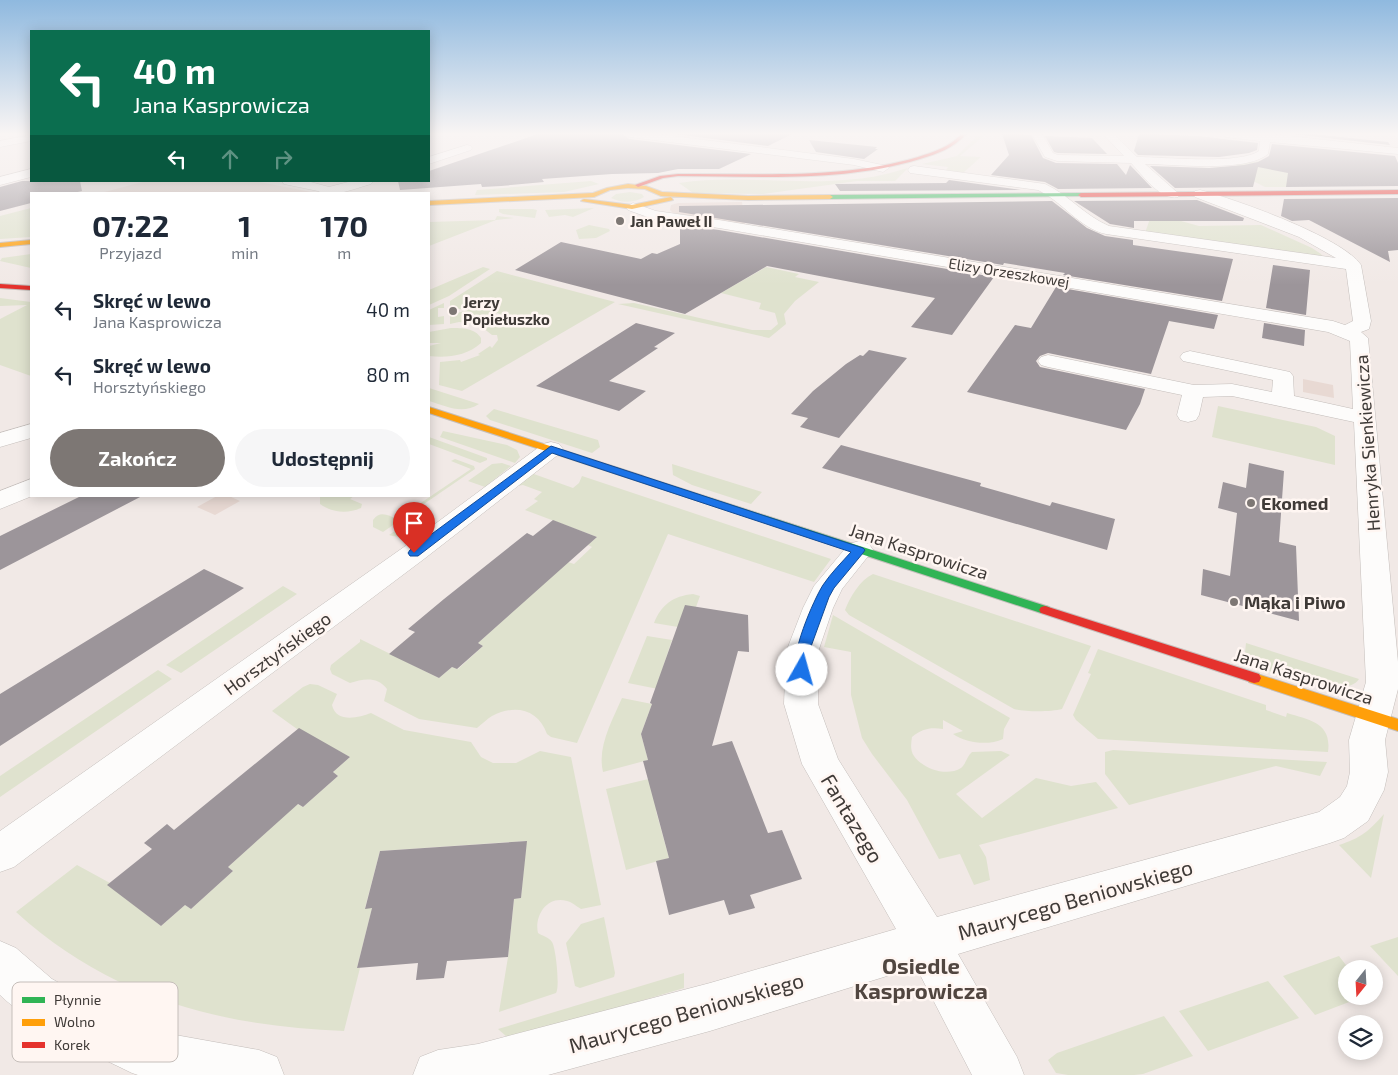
<!DOCTYPE html>
<html lang="pl">
<meta charset="utf-8">
<style>
body{margin:0;font-family:"Exo 2",sans-serif;background:#f6f6f7;color:#1f2937;height:100vh;display:flex;flex-direction:column;font-size:19px;white-space:nowrap}
*{box-sizing:border-box;margin:0}
p{font-size:16px;color:#747a83}
.icon{flex:none;width:28px;height:28px;fill:none;stroke:currentColor;stroke-width:2;stroke-linecap:round;stroke-linejoin:round}
.map{position:relative;flex:1;overflow:hidden}
.side{position:absolute;left:30px;top:192px;width:400px;height:305px;display:flex;flex-direction:column;background:#fff;border-radius:0px;box-shadow:0 2px 12px #0003}
.side>*{flex:none}
.banner{position:absolute;left:30px;top:30px;width:400px;height:152px;border-radius:0px;box-shadow:0 2px 12px #0003;background:#0b6e4f;color:#fff;overflow:hidden}
.needle{width:32px;rotate:198deg}
.fabs{position:absolute;left:1338px;top:960px;display:grid;gap:10px}
.fabs a{display:grid;place-items:center;width:45px;height:45px;border-radius:50%;background:#fff;box-shadow:0 2px 12px #0003;font-size:25px}
.pin{position:absolute;display:grid;place-items:center;width:42px;height:42px;color:#fff;margin:-51px -21px;border-radius:50% 50% 50% 0;rotate:-45deg;box-shadow:0 0 5px #0007}
.pin .icon{rotate:45deg}
.me{position:absolute;width:55px;margin:-28px;rotate:7deg;stroke-linejoin:round;filter:drop-shadow(0 0 4px #0008)}
.turn{display:flex;align-items:center;gap:18px;height:105px;padding:0 20px;font-size:22px}
.turn .icon{width:65px;height:65px;stroke-width:2.5}
.turn b{display:block;font-size:35px;line-height:42px}
.lanes{display:flex;align-items:center;height:48px;padding:0 20px;background:#0003;justify-content:center;gap:25px;direction:ltr}
.lanes .off{opacity:.35}
.eta{display:flex;justify-content:space-evenly;align-items:center;height:85px;text-align:center}
.eta b{font-size:30px;font-weight:700;line-height:35px}
.button{display:flex;gap:10px;margin-top:auto;padding:10px 20px}
.button a{flex:1;height:58px;border-radius:30px;background:#7d7774;color:#fff;font-size:20px;font-weight:700;line-height:58px;text-align:center}
.button a+a{background:#f6f6f7;color:#1f2937}
ul{padding:0;list-style:none}
li{display:flex;align-items:center;gap:15px;height:65px;padding:0 20px}
li div{flex:1}
li b{display:block;font-size:19px}
li em{font-style:normal}
.map>svg:first-child{display:block}
</style>
<div class="map">
<svg width="1398" height="1075" viewBox="0 0 1398 1075">
<rect width="100%" height="100%" fill="#f1e9e6"/>
<path fill="#e8d9d3" d="M146 181H254L322 194H97Z
M742 202 745 225 673 213 670 210 671 205 678 203Z
M1303 379 1333 385 1334 398 1303 392Z
M217 496H229L240 501 215 515 197 507Z"/>
<path fill="#dfe2ce" d="M979 134H986L960 156 981 157 963 173 946 170 948 167 922 164 957 156Z
M1261 161 1289 167 1290 187H1265L1241 175H1255L1234 164Z
M908 168 895 181H857L763 194 693 193 679 183C737 174 797 186 855 179 873 178 890 173 908 168Z
M591 181 599 184 564 192 475 195 477 190Z
M630 192 642 194 644 197C635 203 621 203 611 198L616 194Z
M31 208V237L0 239V216Z
M594 208 573 217 565 215 549 217 545 210Z
M499 209H533L537 210 535 218 503 214 499 212Z
M1152 213 1199 226 1261 225 1312 248 1321 254 1323 258 1145 233Z
M497 216 514 218 496 220 429 246V222L495 220Z
M589 225 609 229 610 231 596 238 579 239 576 230Z
M31 254V268L0 261 2 258Z
M483 267 490 269 449 296 429 305V290Z
M766 267 799 274 795 277 819 282 795 301 784 314 786 324 769 338 618 304 634 303 752 330H771L778 324 775 313 759 309 761 303 721 293Z
M497 271 615 302 462 391 439 385 440 362 460 360 461 362 480 355 478 354 490 346 492 348 498 340 497 335H492L483 328 516 320 497 313 480 327 477 326 479 324 459 322 450 324V315L468 310 450 308V301Z
M0 298 31 302V376L0 365V319L27 305 0 306Z
M444 303V308H438V317L444 316V324L429 325V310Z
M451 328C462 328 475 328 481 338V343C467 356 447 358 429 356V346L441 343H429V332Z
M429 388 479 404C462 415 446 406 429 401Z
M1218 406 1316 427 1335 436V465L1212 437Z
M494 409 598 440 600 447 592 453 490 420 486 416Z
M443 431 507 445 517 450 520 457 515 463 440 437Z
M429 437 487 458V460L480 463 429 444Z
M455 459 474 466 475 469 383 532 373 527V520C380 510 388 515 397 519L471 469 451 461Z
M502 463 511 466 485 487 468 481 492 464Z
M672 464 762 492 751 504 692 485 673 475Z
M531 473 573 488 579 483 582 476 831 559 814 582 668 534 577 743 551 737 547 734C538 709 515 704 492 716 487 719 482 724 477 728L419 719 384 701 387 689C377 676 363 679 350 683L332 674 330 669 331 665 360 642V639L439 678 452 667 458 669 483 646 478 643 568 562 574 564 592 547 588 545 597 537 525 510 538 501 534 499 542 492 523 485 517 486Z
M320 496H354L350 499 362 504 361 508C347 514 333 513 320 504Z
M415 517 436 525C421 536 406 540 389 535Z
M873 574 1091 646 1062 709C1051 712 1025 712 1014 709L849 615 845 610C850 597 860 580 873 574Z
M283 586 297 594 181 673 166 665Z
M693 594 700 596 696 607 678 627 654 623C661 605 673 596 693 594Z
M833 615 1010 718 1004 729 1003 739C988 746 966 743 953 734L963 731 943 720V729C930 727 922 729 912 737 911 744 910 750 914 756 923 769 947 777 961 768 966 764 967 756 972 752L1001 751 1010 755 956 794 982 818 1036 778 1071 786 1096 782 1118 808 979 845 986 857 990 880 974 885 960 854 939 859 907 800 872 754 862 738 851 695V652L824 647Z
M647 636 672 640 664 664 658 689 628 683Z
M1246 643 1359 679C1345 702 1265 669 1244 662Z
M1098 649 1266 705V710L1286 717 1287 713C1310 720 1332 723 1328 752L1098 739 1076 720 1073 715 1091 674 1088 673Z
M158 670 172 679 0 797V776Z
M310 684 318 685 337 694 332 705C336 723 358 718 371 713L404 730 471 742 481 757 493 763H516L540 751 571 757 601 905 581 909C576 906 572 902 567 901 547 895 534 916 538 933 542 936 549 937 552 942 556 948 560 988 556 993L499 1012 508 957 514 899 521 898 526 841 380 851 365 908H372L357 968H360L344 1031C219 1026 111 998 16 912L77 865 110 883 108 885 161 926 185 905 191 909 233 871 228 867 297 804 303 807 338 776 333 772 350 757 297 729 272 711 303 687Z
M622 698 652 704 641 734 648 760 603 772C597 747 612 721 622 698Z
M1113 750 1327 762 1320 776 1276 766 1129 805 1105 774V752Z
M657 777 656 811 669 858 626 870 606 789Z
M1384 814 1371 878 1339 845C1361 838 1369 831 1384 814Z
M604 917 615 973 614 977 580 988 575 986 566 943 581 924Z
M1398 937V976L1370 946Z
M1339 956 1349 969H1346V996H1365L1315 1015 1283 976Z
M684 973V988L590 1016 507 1037 498 1029Z
M1268 981 1299 1018 1208 1051 1179 1011Z
M1164 1016 1193 1056 1143 1074 1134 1075H1068L1056 1073 1048 1060 1057 1053Z"/>
<path fill="#9c959a" d="M538 134H622L629 139 751 154 719 169H678L658 173 612 174 542 179 544 182 501 186 482 187 481 184 400 190 398 181H429V171Z
M675 134H792L768 146Z
M1002 134 1031 135 1043 158 1056 163 1117 164 1126 175 1130 165 1152 188 1058 189 1045 182 991 175 1009 155Z
M1139 134 1197 136 1258 143 1257 150 1249 153 1219 157 1138 155 1134 151Z
M1292 134H1312L1388 142 1390 145Z
M1045 136 1092 138 1107 154 1058 153 1054 152Z
M809 140 877 147 875 149H878L864 159 816 152Z
M1272 144 1395 156 1398 163V186L1286 187 1288 173 1258 167 1253 187 1175 188 1150 166 1209 168 1244 165 1258 162 1269 156Z
M949 180 1021 190 840 191 835 184 946 183Z
M22 181H80L82 191 69 194H31V203L0 211V187Z
M1398 198V250L1388 251 1390 262 1309 220 1292 221 1281 216 1284 199Z
M1197 200 1244 218 1243 221H1134V228L1110 224 1074 201Z
M1052 201 1087 228 1105 236 1133 240V245L1233 259 1222 301 1063 275 1065 273 1004 263 1003 265 679 212V206Z
M680 225 719 230 994 277 952 335 911 327 935 298 767 266 685 314 515 270 561 242 641 259 652 253 657 254 680 244Z
M1273 265 1310 270 1306 315 1266 308Z
M1056 287 1218 315 1214 329 1169 321 1151 374 1048 353 1040 356 1036 361 1040 367 1145 389 1140 404 1126 430 967 392 1015 325 1031 328Z
M636 323 675 333 654 347 658 348 609 381 646 391 619 411 536 386Z
M1264 323 1305 330 1304 346 1262 338Z
M869 350 907 358 839 438 800 427 808 418 791 414 813 391 846 364 860 355 863 356Z
M841 445 981 483 980 486 1050 506 1052 502 1115 519 1107 550 822 468Z
M1249 463 1284 471 1279 542 1296 546 1299 621 1201 595 1203 569 1230 576 1237 513 1218 508 1223 482 1246 488Z
M81 496H142L0 570V536Z
M553 520 597 537 478 643 483 646 457 669 452 667 439 678 389 654 415 632 408 629 444 599 527 533 533 536Z
M204 569 244 588 0 746V694Z
M685 605 748 615 749 652 738 651 712 746 732 741 768 833 782 830 802 879 750 895 755 908 729 915 724 900 669 915 656 861 669 858 643 761 648 760 641 734 652 704 650 703Z
M299 728 350 757 333 772 338 776 303 807 298 804 228 867 233 871 191 909 185 905 161 926 107 885 152 849 144 843 167 824 174 830Z
M527 841 521 898 514 899 508 957 447 961 444 978 416 980 418 963 357 968 372 908 365 909 380 851Z"/>
<g fill="none" stroke-linecap="round" stroke-linejoin="round">
<defs>
<path id="street" d="M624 134H657L854 159 887 166 889 168 883 172 854 165 629 137Z
M1034 134H1042L1053 153 1058 155 1124 156 1103 134H1114L1137 157C1164 157 1239 165 1259 151L1260 141 1225 137 1220 134H1271L1398 148V154L1270 142 1268 154C1245 173 1175 164 1145 164L1179 194 1178 197C1160 201 1142 174 1131 163L1057 161 1045 157 1033 136Z
M31 135V141L0 147V141Z
M467 145 471 146 472 148 471 150 429 164V157Z
M914 166 1045 184C1069 195 1085 216 1109 226L1336 258 1299 237 1195 197 1194 194 1195 191 1200 190C1235 199 1342 237 1361 265L1371 321 1369 329 1361 332 1368 338 1398 662V689L1385 740 1388 772 1384 790 1368 821 1344 838 1330 843 958 954 1017 1057 1024 1075H972L916 967 710 1031 548 1075H413L420 1057 438 1050 478 1044 710 983 896 929 802 764 784 704 786 652 803 608 814 586 849 544 859 541 869 544 873 550 842 589 833 608 818 652V704L838 759 937 917 1319 812 1340 797 1347 786 1350 772 1349 740 1366 682 1354 422 1232 396 1203 397 1199 415 1196 420 1188 422 1180 420 1177 415 1182 395 1048 367 1041 365 1038 361 1041 357 1048 355 1194 385 1232 384 1272 392 1273 380 1183 361 1180 357 1183 353 1190 351 1290 372 1293 376 1294 396 1353 409 1350 341 1328 332 719 228 653 219 628 210 626 207 633 203 656 211 719 220 1333 321 1345 325 1353 321 1346 269 1106 234C1079 228 1063 202 1038 190L910 173 908 170 910 167Z
M31 169V177L0 185V177Z
M282 181H307L329 187 352 181H373L371 184C356 188 331 199 318 191L284 184Z
M31 424V438L0 447V433Z
M551 442 559 444 563 449 559 454 424 559 14 867 0 872V831L404 547 543 444Z
M31 479 32 496 0 509V491Z
M0 941 16 948 52 979 112 1012 153 1031 259 1050 277 1057 284 1075H138L132 1073C87 1051 37 1030 0 995Z"/>
<path id="fast" d="M1081 193 1083 196 830 199 827 197 830 195Z
M639 475 1049 607 1051 610 1049 613H1041L635 480 634 478Z"/>
<path id="slow" d="M628 184 646 186 662 192 748 196 830 195 833 197 830 199 748 200 661 196 645 189 628 188 610 190 594 197 429 205V201L593 193 607 188Z
M671 197 673 200 632 209 581 201 584 199 632 205Z
M31 240V244L0 247V243Z
M429 407 643 476 644 478 643 480H635L429 413Z
M1254 673 1398 719V731L1249 682 1247 678 1249 674Z"/>
<path id="jam" d="M961 134H966C954 148 937 154 920 159 841 183 759 176 678 176L663 178 638 187 635 185 660 176 678 174C758 173 840 180 918 157 933 152 950 147 961 134Z
M1398 190V194L1081 197 1078 195 1081 193Z
M0 284 31 286V290L0 288Z
M1045 606 1259 674 1261 678 1259 682 1254 683 1041 613 1039 610 1041 607Z"/>
</defs>
<use href="#street" stroke="#c4bebb" stroke-width="1"/>
<use href="#fast" stroke="#c4bebb" stroke-width="2"/>
<use href="#slow" stroke="#c4bebb" stroke-width="2"/>
<use href="#jam" stroke="#c4bebb" stroke-width="2"/>
<use href="#street" fill="#fdfcfb" fill-rule="evenodd"/>
<use href="#fast" fill="#30b455" fill-rule="evenodd"/>
<use href="#slow" fill="#ff9f0a" fill-rule="evenodd"/>
<use href="#jam" fill="#e5322d" fill-rule="evenodd"/>
</g>
<linearGradient id="sky" x2="0" y2="1"><stop stop-color="#8fb9df"/><stop offset="0.47" stop-color="#f9f5f4"/><stop offset="1" stop-color="#f9f5f4" stop-opacity="0"/></linearGradient>
<rect width="1398" height="285" fill="url(#sky)"/>
<path fill="#1a73e8" stroke="#114b97" d="M551 446 863 548 865 550 863 553 834 588 829 597 809 652V670L807 673H797C788 658 814 599 823 585 831 573 842 562 851 552L552 453 418 556H410L408 553 410 550Z"/>
<g fill="#7d7774" stroke="#fff6f2" stroke-width="2">
<circle cx="620" cy="221" r="5"/>
<circle cx="453" cy="311" r="5"/>
<circle cx="1251" cy="503" r="5"/>
<circle cx="1234" cy="602" r="5"/>
</g>
<g text-anchor="middle" dominant-baseline="central" stroke-width="5" stroke-linejoin="round" paint-order="stroke">
<g font-size="15" font-weight="bold" fill="#3f3a37" stroke="#fff6f2" text-anchor="start">
<text x="630" y="221">Jan Paweł II</text>
<text x="463" y="302">Jerzy<tspan x="463" dy="17">Popiełuszko</tspan></text>
</g>
<g font-size="15" fill="#3f3a37" stroke="#fff6f2">
<text transform="translate(1009 272) rotate(9)">Elizy Orzeszkowej</text>
</g>
<g font-size="18" fill="#3f3a37" stroke="#fff6f2">
<text transform="translate(1367 443) rotate(-94)">Henryka Sienkiewicza</text>
<text transform="translate(919 551) rotate(18)">Jana Kasprowicza</text>
<text transform="translate(277 653) rotate(-36)">Horsztyńskiego</text>
<text transform="translate(1304 676) rotate(18)">Jana Kasprowicza</text>
</g>
<g font-size="18" font-weight="bold" fill="#3f3a37" stroke="#fff6f2" text-anchor="start">
<text x="1261" y="503">Ekomed</text>
<text x="1244" y="602">Mąka i Piwo</text>
</g>
<g font-size="21" fill="#3f3a37" stroke="#fff6f2">
<text transform="translate(853 818) rotate(59)">Fantazego</text>
<text transform="translate(1075 899) rotate(-16)">Maurycego Beniowskiego</text>
<text transform="translate(686 1012) rotate(-16)">Maurycego Beniowskiego</text>
</g>
<g font-size="22" font-weight="bold" fill="#514640" stroke="#fff6f2">
<text x="921" y="965">Osiedle<tspan x="921" dy="25">Kasprowicza</tspan></text>
</g>
</g>
<rect x="12" y="982" width="166" height="80" rx="8" fill="#fff6f2" stroke="#c5beba" stroke-width="1"/>
<rect x="22" y="997" width="23" height="6" fill="#30b455"/>
<rect x="22" y="1019" width="23" height="7" fill="#ff9f0a"/>
<rect x="22" y="1042" width="23" height="6" fill="#e5322d"/>
<g font-size="14" fill="#3f3a37">
<text x="54" y="1005">Płynnie</text>
<text x="54" y="1027">Wolno</text>
<text x="54" y="1050">Korek</text>
</g>
</svg>
<div class="fabs">
<a><svg class="needle" viewBox="-14 -14 28 28"><path d="M0-13l5 13h-10z" fill="#e53935"/><path d="M0 13l5-13h-10z" fill="#747a83"/></svg></a>
<a><svg class="icon" aria-label="layers" viewBox="0 0 24 24"><path d="M12 4l9 5-9 5-9-5zM3 14l9 5 9-5"/></svg></a>
</div>
<div class="pin" style="left:414px;top:553px;background:#d93025"><svg class="icon" aria-label="arrive" viewBox="0 0 24 24"><path d="M6 21V4h12l-3 4 3 4H6"/></svg></div>
<svg class="me" style="left:802px;top:670px" viewBox="-20 -20 40 40"><circle r="19" fill="#fff"/><path d="M0-13L10 11 0 6-10 11z" fill="#1a73e8"/></svg>
<div class="banner">
<div class="turn"><svg class="icon" aria-label="left" viewBox="0 0 24 24"><path d="M17 20v-9H6M10 6l-5 5 5 5"/></svg><div><b>40 m</b>Jana Kasprowicza</div></div>
<div class="lanes"><svg class="icon" aria-label="left" viewBox="0 0 24 24"><path d="M17 20v-9H6M10 6l-5 5 5 5"/></svg><svg class="icon off" aria-label="ahead" viewBox="0 0 24 24"><path d="M12 20V5M6 11l6-6 6 6"/></svg><svg class="icon off" aria-label="right" viewBox="0 0 24 24"><path d="M7 20v-9h11M14 6l5 5-5 5"/></svg></div>
</div>
<section class="side">
<div class="eta">
<div><b>07:22</b><p>Przyjazd</p></div>
<div><b>1</b><p>min</p></div>
<div><b>170</b><p>m</p></div>
</div>
<ul>
<li><svg class="icon" aria-label="left" viewBox="0 0 24 24"><path d="M17 20v-9H6M10 6l-5 5 5 5"/></svg><div><b>Skręć w lewo</b><p>Jana Kasprowicza</p></div><em>40 m</em></li>
<li><svg class="icon" aria-label="left" viewBox="0 0 24 24"><path d="M17 20v-9H6M10 6l-5 5 5 5"/></svg><div><b>Skręć w lewo</b><p>Horsztyńskiego</p></div><em>80 m</em></li>
</ul>
<div class="button"><a>Zakończ</a><a>Udostępnij</a></div>
</section>
</div>
